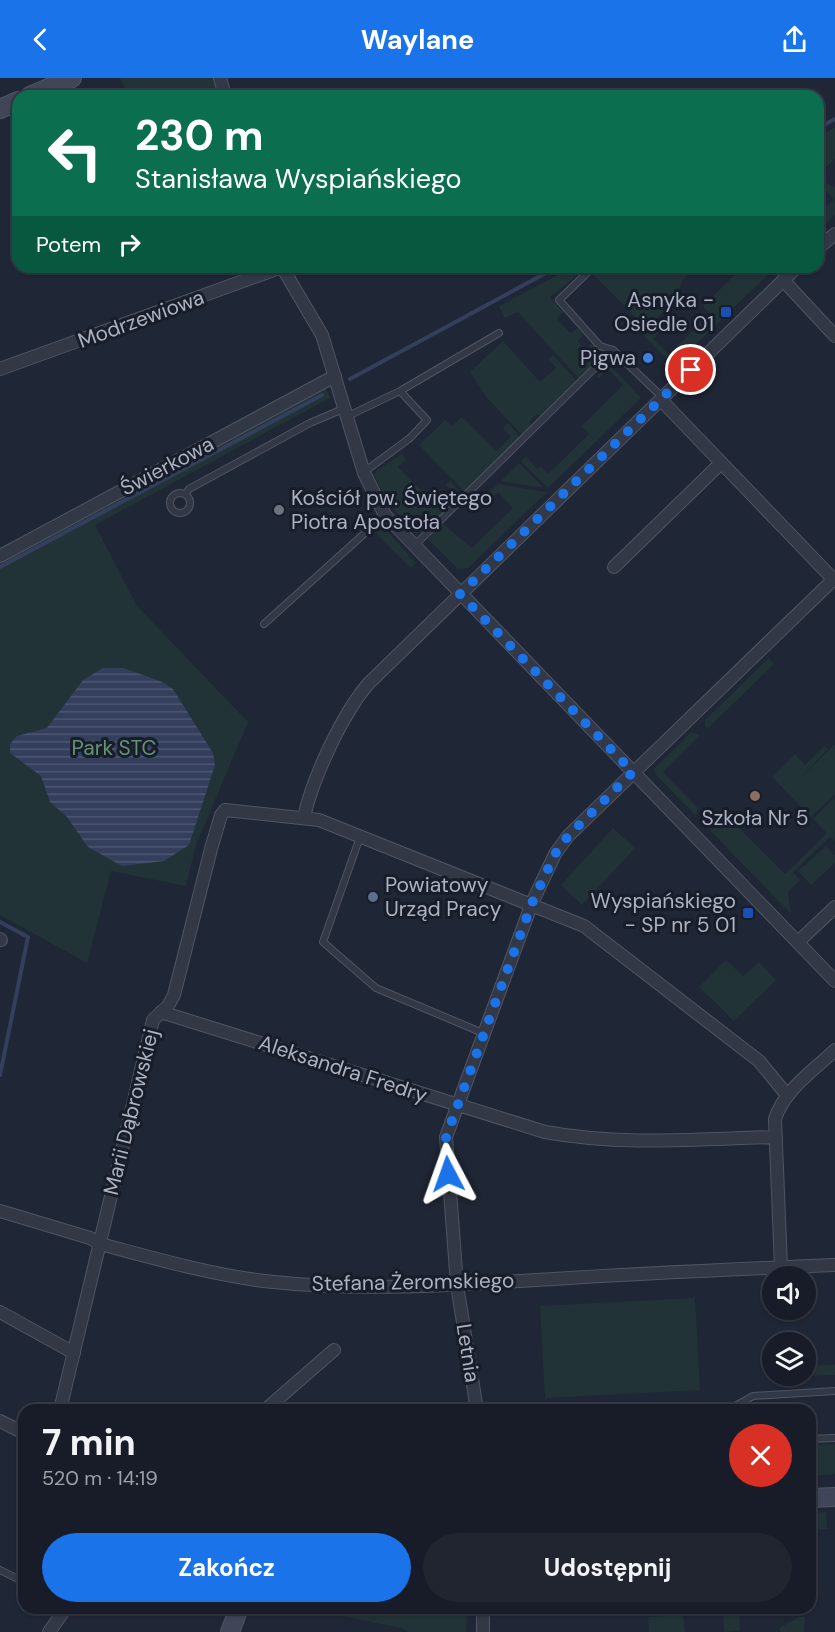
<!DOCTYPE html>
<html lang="pl">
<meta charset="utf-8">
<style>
body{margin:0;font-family:"DM Sans",sans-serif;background:#202530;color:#f1f3f6;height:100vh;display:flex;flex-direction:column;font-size:22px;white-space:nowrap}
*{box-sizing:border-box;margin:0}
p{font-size:20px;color:#9ea1a8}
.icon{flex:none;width:33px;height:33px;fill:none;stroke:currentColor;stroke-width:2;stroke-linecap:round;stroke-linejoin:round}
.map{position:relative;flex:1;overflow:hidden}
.details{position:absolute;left:18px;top:1326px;width:798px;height:210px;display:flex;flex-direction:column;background:#171c28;border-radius:18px;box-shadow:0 2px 4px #0004,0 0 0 2px #363a45}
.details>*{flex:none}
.guide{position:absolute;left:12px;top:12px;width:812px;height:183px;border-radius:18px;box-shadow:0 2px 4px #0004,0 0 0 2px #363a45;background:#0b6e4f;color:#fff;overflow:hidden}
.tools{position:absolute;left:762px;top:1188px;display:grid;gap:12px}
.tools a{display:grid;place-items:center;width:54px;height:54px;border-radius:50%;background:#171c28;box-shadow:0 2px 4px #0004,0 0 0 2px #363a45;font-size:30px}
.pin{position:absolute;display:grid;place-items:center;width:51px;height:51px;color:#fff;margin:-26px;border:3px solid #fff;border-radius:50%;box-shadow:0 2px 6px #0007}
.me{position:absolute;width:66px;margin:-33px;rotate:356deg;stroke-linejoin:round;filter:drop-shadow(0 0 4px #0008)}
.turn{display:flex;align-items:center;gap:21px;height:126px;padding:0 24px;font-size:27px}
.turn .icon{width:78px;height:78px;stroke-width:2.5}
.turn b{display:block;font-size:42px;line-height:51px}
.then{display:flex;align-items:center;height:57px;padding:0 24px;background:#0003;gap:12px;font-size:22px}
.round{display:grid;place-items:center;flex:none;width:63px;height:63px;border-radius:32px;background:#202530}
.summary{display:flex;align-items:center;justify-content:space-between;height:102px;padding:0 24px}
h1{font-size:36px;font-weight:700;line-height:45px}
.button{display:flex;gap:12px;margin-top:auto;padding:12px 24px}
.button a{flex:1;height:69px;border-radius:36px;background:#1a73e8;color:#fff;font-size:24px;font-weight:700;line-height:69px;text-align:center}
.button a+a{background:#202530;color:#f1f3f6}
header{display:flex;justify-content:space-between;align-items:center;height:78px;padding:0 24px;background:#1a73e8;color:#fff;font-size:27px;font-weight:700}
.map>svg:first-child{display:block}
</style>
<header><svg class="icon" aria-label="back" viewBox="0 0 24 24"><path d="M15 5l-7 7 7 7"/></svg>Waylane<svg class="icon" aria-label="share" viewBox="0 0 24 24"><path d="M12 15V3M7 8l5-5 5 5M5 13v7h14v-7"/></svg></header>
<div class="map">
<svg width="835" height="1554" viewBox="0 0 835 1554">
<defs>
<pattern id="water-rules" width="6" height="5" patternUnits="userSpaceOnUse" patternTransform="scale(1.5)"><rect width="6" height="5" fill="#333f5c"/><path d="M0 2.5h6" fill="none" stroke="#4e5872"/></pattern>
</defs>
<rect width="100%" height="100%" fill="#1f2635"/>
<path fill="#223337" d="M120 0H220L225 18H129Z
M835 49V81L818 96V59Z
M818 101 835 109V137L818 151V136L834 122 821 106 818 108Z
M573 189H587L550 219 563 234 557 241 570 255 578 250 583 257 578 264 585 270 592 265 598 271 596 283 579 301 518 234 505 240 499 228Z
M614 189H696L681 204 679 219 642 254 636 250V240L594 197Z
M743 189H767L771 194 731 232 728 230 722 236 724 239 674 288 644 258 656 247 661 252 653 261 669 276 710 236 703 228Z
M503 263 540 304 556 290 548 281 553 277 577 303 541 339 537 336 529 344 532 347 522 357 487 320 470 294Z
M609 286 641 320 548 410 521 383 526 378 537 391 541 388 548 396 589 356 582 348 623 307 608 291 599 300 597 298Z
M325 309 330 320 95 447 137 528 248 644 196 767 186 808 111 793 87 885 0 837V483Z
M462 339 496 373 511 359 503 350 508 345 520 359 465 414 419 367 445 342 452 348Z
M402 376 406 381 398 389 438 430 454 415 446 407 450 403 462 417 425 453 416 457 386 422 374 397 377 392Z
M519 385 544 410 501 403Z
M498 406 547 414 468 490 458 491 428 461 442 445 472 470 513 430 498 414 490 421 486 417Z
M382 452 388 454 416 485 411 490 375 454Z
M769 580 774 586 708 650 705 648V642Z
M691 654 700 657 663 694 698 730 696 738 656 697 654 691Z
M835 666V716L811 739 772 699 795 676 805 687 824 668 828 671 797 703Z
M835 719V763L830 759 793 794 800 802 788 814 791 836 703 745 707 742 712 752 719 745 713 737 721 735 727 738 785 796 827 755 813 741Z
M613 750 635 770 582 827 561 807Z
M826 768 835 778V785L811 807 798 793Z
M726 882 743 898 759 884 776 902 734 943 699 909Z
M695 1220 700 1312 545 1320 540 1228Z
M835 1287V1297L768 1300V1290H772V1298H806V1288Z
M835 1366V1396L810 1398V1367Z
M826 1434 827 1451 810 1452V1435Z
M336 1530H467L466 1554H408L401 1550 333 1536Z
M723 1530H739L740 1552 724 1554Z
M673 1537H683L685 1554H649L648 1539Z
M799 1539H805L804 1554H781L779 1550Z"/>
<path fill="url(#water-rules)" d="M103 590H123L160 603 173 611 213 675 215 687 189 767 164 783 122 788 88 769 67 739 50 724 41 698 10 675V666L17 658 47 650 83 602Z"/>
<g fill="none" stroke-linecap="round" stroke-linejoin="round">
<path stroke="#333f5c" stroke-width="4" d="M818 50 835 41
M350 301 557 189
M0 489 322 317
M0 844 28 859 0 997"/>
<defs>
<path id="lane" d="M778 189 787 198
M588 194 559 222 600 268 613 272
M400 313 499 255
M346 339 400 313 427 342 410 360 364 394
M170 425a10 10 0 1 1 20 0a10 10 0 1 1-20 0Z
M186 416 189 411 310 345 343 331
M414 468 613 272 662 319
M264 546 385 437
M360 759 323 864 376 910 483 955
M728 1332 753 1318 835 1313
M810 1361 835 1360
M0 1492 24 1504"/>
<path id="street" d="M220 0 225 18
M818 170 835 156
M282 189 322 257 364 395 385 437 835 903
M783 202 835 258
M0 291 282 189
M661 322 835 503
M0 478 335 298
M614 489 721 385
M304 739C313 699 342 637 368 606L797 189
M0 861 1 862
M798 864 835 829
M161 934 545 1054C622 1068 698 1061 776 1059
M0 1133 90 1160 100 1166C154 1180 208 1196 264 1203 360 1214 458 1207 554 1201 648 1195 741 1191 835 1187
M781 1189 775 1041C784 1012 814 992 835 972
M0 1234 74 1275
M60 1332 153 942 168 928 174 917 211 771 221 737 225 732 319 742 584 848 759 983 787 1017
M265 1332 334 1272
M477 1332 457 1207 446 1059 532 825 555 776 568 758 835 500
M0 1343 24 1355
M49 1554 66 1530
M483 1554V1530"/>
<path id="secondary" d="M30 18 72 0
M0 31 18 23
M810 1420 835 1419
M230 1554 239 1530"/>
</defs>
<use href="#lane" stroke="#505564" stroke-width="8"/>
<use href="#street" stroke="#505564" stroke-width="14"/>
<use href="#secondary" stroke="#505564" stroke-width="20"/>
<use href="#lane" stroke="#323845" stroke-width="6"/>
<use href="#street" stroke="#323845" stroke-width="12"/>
<use href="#secondary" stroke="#404658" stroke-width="18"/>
</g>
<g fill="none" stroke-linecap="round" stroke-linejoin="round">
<path stroke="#1a73e8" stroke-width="10" stroke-dasharray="0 18" d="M448 1096 446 1059 532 825 555 776 568 758 633 694 460 516 691 292"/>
</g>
<g fill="#1a4fb4" stroke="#181d2a" stroke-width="2">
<rect x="720" y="228" width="12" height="12" rx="3"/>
<rect x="742" y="829" width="12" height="12" rx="3"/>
</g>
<circle fill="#3f7fe0" stroke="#181d2a" stroke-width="2" cx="648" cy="280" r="6"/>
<circle fill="#6b7280" stroke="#181d2a" stroke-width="2" cx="279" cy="432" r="6"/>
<circle fill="#8d6e63" stroke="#181d2a" stroke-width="2" cx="755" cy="718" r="6"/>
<circle fill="#5c6f8a" stroke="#181d2a" stroke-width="2" cx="373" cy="819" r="6"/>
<g text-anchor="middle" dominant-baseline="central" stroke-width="6" stroke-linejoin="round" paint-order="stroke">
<g font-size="21" fill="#acb2c3" stroke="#181d2a" text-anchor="end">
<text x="714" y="222">Asnyka -<tspan x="714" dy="24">Osiedle 01</tspan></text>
<text x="636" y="280">Pigwa</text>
<text x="291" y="420" text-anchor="start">Kościół pw. Świętego<tspan x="291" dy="24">Piotra Apostoła</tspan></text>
<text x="755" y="740" text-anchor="middle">Szkoła Nr 5</text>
<text x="385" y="807" text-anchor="start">Powiatowy<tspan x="385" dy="24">Urząd Pracy</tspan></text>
<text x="736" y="823">Wyspiańskiego<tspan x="736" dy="24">- SP nr 5 01</tspan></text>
</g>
<g font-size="21" fill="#acb2c3" stroke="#181d2a">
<text transform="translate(141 241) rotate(-20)">Modrzewiowa</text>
<text transform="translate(167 388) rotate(-28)">Świerkowa</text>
<text transform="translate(343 991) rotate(18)">Aleksandra Fredry</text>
<text transform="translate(131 1034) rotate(-76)">Marii Dąbrowskiej</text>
<text transform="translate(413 1204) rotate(-1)">Stefana Żeromskiego</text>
<text transform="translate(468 1275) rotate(81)">Letnia</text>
</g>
<g font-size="21" fill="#659275" stroke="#181d2a">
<text x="114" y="670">Park STC</text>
</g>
</g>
</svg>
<div class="tools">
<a><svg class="icon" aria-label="sound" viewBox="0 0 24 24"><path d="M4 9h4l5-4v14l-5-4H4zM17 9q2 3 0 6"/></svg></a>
<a><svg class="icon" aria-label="layers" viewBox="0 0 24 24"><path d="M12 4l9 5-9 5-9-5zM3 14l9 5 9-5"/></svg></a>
</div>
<div class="pin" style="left:691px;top:292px;background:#d93025"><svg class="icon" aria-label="arrive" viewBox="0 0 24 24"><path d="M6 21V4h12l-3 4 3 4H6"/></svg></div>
<svg class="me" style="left:448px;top:1096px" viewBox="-20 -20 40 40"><path d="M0-17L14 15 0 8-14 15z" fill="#1a73e8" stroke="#fff" stroke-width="4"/></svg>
<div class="guide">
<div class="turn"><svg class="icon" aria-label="left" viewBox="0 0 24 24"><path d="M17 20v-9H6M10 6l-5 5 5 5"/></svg><div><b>230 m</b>Stanisława Wyspiańskiego</div></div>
<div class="then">Potem<svg class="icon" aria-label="right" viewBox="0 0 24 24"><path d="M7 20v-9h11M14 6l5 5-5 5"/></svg></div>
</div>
<section class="details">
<div class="summary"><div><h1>7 min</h1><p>520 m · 14:19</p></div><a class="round" style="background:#d93025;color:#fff"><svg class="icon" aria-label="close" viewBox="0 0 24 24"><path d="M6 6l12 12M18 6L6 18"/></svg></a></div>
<div class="button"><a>Zakończ</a><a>Udostępnij</a></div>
</section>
</div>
